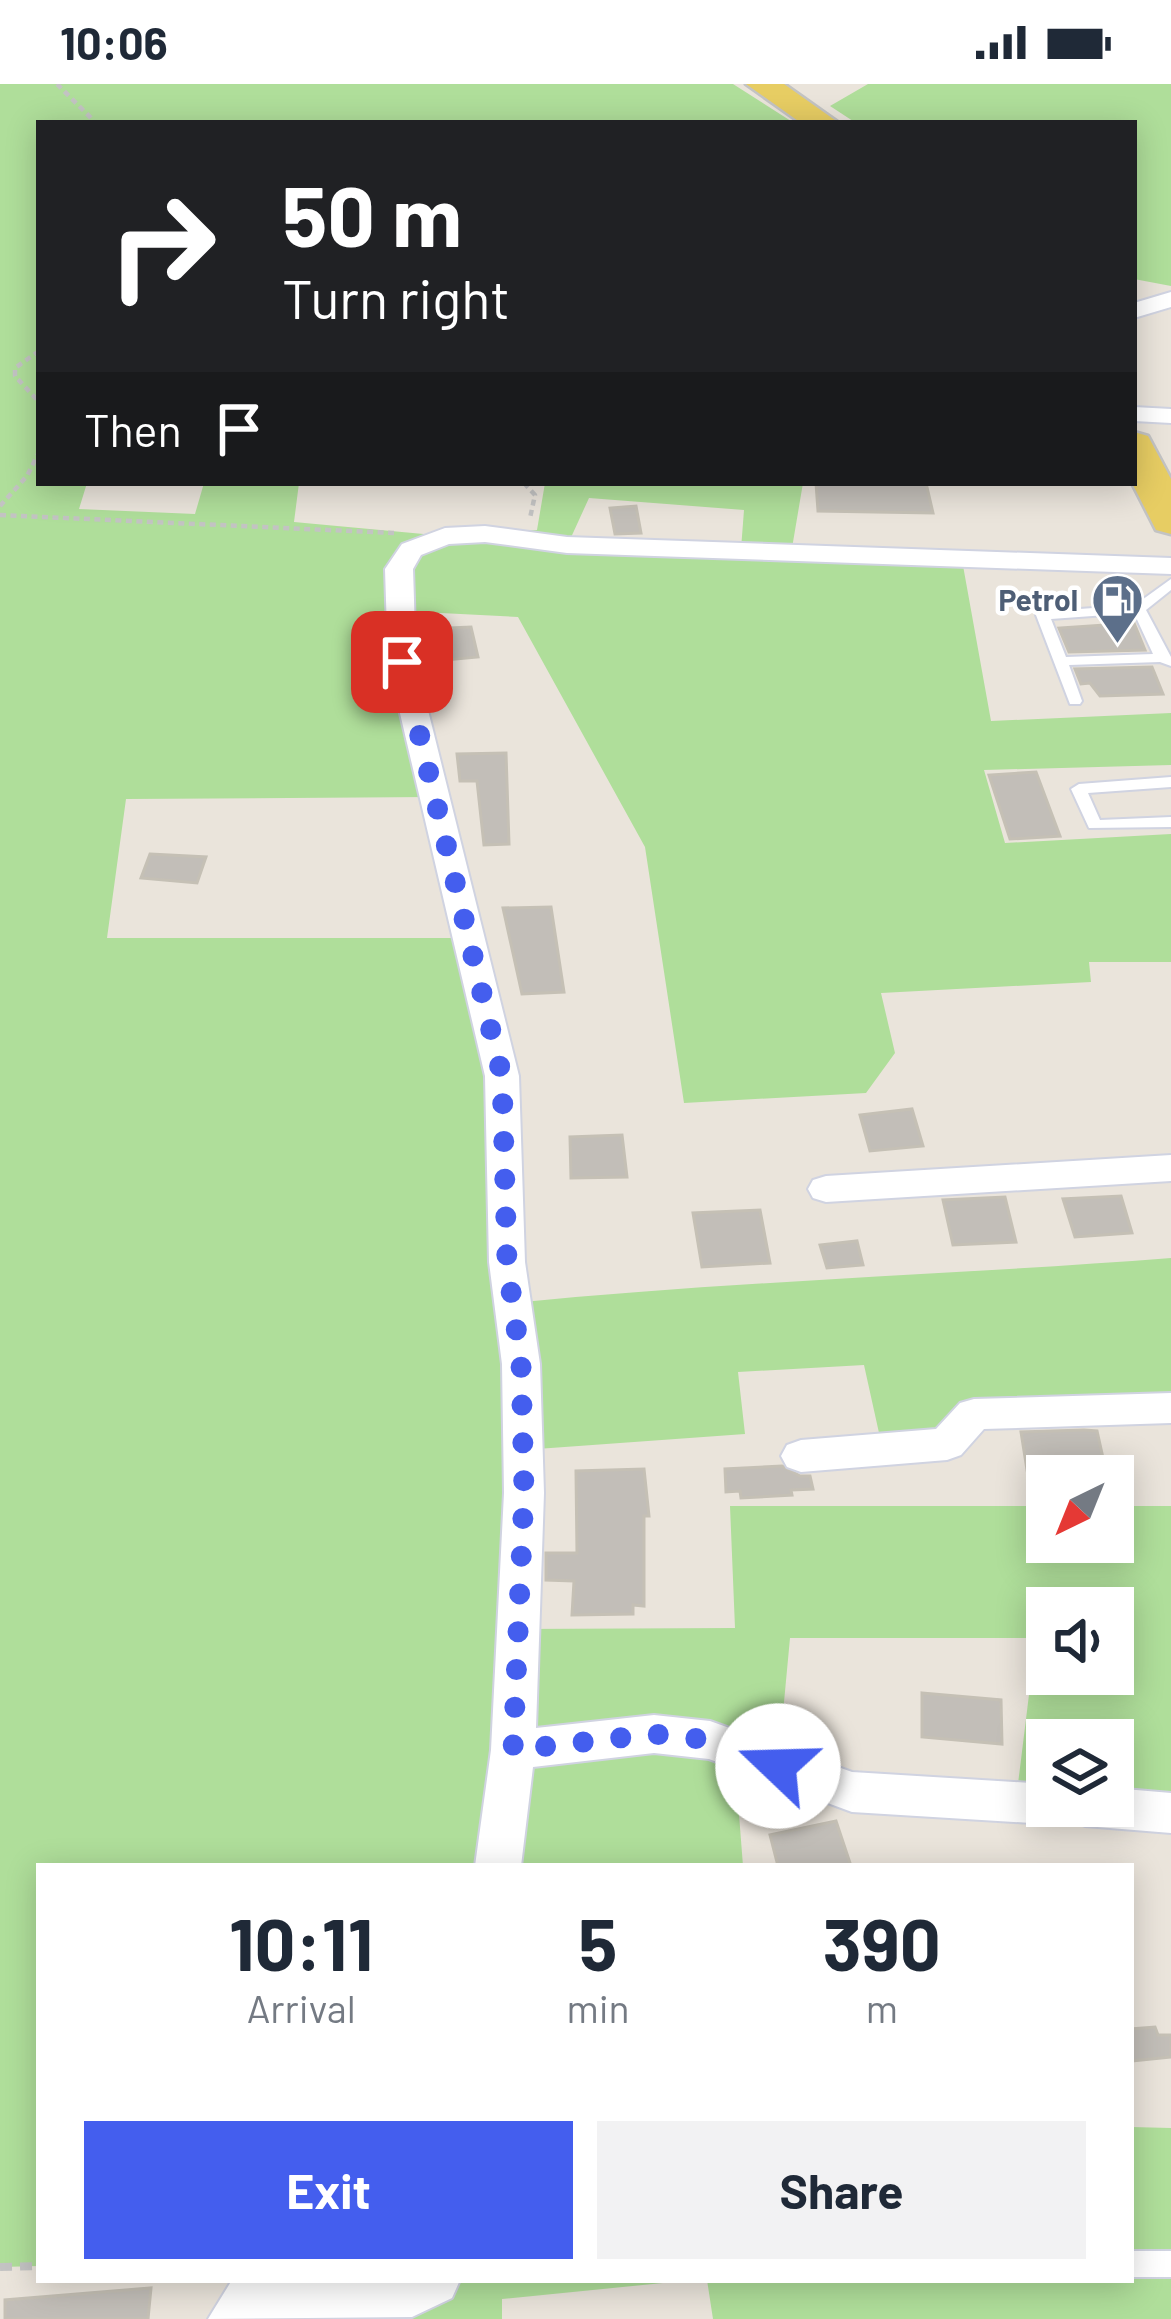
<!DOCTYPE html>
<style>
body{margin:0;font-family:Barlow,sans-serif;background:#f2f2f3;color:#1f2937;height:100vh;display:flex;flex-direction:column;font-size:45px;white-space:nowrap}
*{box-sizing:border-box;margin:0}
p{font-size:39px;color:#747a83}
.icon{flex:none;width:66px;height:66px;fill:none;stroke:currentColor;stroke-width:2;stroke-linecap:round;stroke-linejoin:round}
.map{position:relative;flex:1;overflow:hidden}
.details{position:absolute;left:36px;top:1779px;width:1098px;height:420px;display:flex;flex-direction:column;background:#fff;border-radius:0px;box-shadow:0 6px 30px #0003}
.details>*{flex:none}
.top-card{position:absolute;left:36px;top:36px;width:1101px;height:366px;border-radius:0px;box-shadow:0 6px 30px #0003;background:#202124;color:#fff;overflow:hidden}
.needle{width:78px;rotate:223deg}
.tools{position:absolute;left:1026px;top:1371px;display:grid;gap:24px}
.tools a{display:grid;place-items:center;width:108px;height:108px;border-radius:0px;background:#fff;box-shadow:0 6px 30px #0003;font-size:60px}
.pin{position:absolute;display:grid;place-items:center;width:102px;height:102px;color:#fff;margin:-51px;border-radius:24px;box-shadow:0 6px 18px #0006}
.me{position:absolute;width:132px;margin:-66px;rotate:291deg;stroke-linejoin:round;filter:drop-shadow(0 0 9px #0008)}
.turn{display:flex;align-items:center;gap:42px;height:252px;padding:0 48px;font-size:54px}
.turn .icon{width:156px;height:156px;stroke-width:2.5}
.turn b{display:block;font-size:84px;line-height:102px}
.then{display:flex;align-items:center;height:114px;padding:0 48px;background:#0003;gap:24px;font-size:45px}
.eta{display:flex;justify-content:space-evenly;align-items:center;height:204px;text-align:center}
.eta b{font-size:72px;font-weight:700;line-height:84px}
.action{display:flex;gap:24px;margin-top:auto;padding:24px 48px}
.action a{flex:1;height:138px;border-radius:0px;background:#445eee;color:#fff;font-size:48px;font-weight:700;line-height:138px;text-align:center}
.action a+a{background:#f2f2f3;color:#1f2937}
.status{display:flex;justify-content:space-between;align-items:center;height:84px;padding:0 60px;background:#fff;direction:ltr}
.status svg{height:33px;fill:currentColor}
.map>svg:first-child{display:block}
</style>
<div class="status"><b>10:06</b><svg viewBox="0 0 49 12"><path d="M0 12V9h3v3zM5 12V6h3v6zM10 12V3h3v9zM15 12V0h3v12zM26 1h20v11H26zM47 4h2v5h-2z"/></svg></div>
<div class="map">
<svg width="1171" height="2235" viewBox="0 0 1171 2235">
<rect width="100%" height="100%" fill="#eae4db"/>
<path fill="#afde9a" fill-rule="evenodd" d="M0 0H733L794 39H39V399H87L79 425 195 430 204 399H299L294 438 445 452 537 446 545 399H803L791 470 962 476 991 637 1171 629V681L984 686 1005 759 1171 750V878H1089L1091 898 881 909 895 969 866 1009 684 1019 645 763 518 533 401 527 430 713 126 715 107 854H474L513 1219C732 1197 952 1191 1171 1174V1320L967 1324 946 1355 881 1358 864 1281 738 1288 745 1350 523 1366 519 1545 735 1544 730 1422H1047V1458H1113V1422H1171V1728L1113 1722V1656H1047V1719L1016 1716 1036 1554H790L778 1682 734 1666 743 1782H39V2182L0 2183ZM589 414 744 426 741 465 568 460ZM1047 1524H1113V1590H1047Z
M868 0H1171V202L1134 195V39H856L830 22Z
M1131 2043 1171 2044V2235H713L707 2196H1131Z
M434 2196H683V2197L502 2215V2235H364V2204Z"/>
<path fill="#c2beb8" stroke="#c5c0b5" stroke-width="3" d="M816 399H926L933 429 818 427Z
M636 422 641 449 615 450 610 424Z
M1134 539 1145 566 1069 568 1059 544Z
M471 543 478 573 435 577 427 545Z
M1152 583 1163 610 1100 612 1090 599 1081 600 1075 585Z
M506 669 509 760 484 761 477 697H460L457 670Z
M1036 688 1060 752 1010 755 989 691Z
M150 770 206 773 197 799 141 794Z
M551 823 564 908 522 910 503 824Z
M912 1025 923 1062 870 1067 860 1031Z
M622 1051 627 1093 571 1094 570 1053Z
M1121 1112 1132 1149 1075 1153 1063 1115Z
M1005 1113 1016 1158 953 1161 943 1116Z
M760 1126 770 1179 702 1183 693 1129Z
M857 1157 863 1181 827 1184 820 1161Z
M1084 1346 1097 1347 1107 1392H1028L1021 1348Z
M782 1382 800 1392H810L813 1405 791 1406 792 1411 741 1414 740 1407 726 1408 725 1385Z
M644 1385 649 1432H644V1522L633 1521V1530L572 1531 574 1497 546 1496V1469H577L576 1387Z
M922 1609 1001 1616 1002 1660 922 1653Z
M836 1737 851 1782H778L770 1751Z
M1155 1943 1158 1951H1171V1973L1131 1977V1945Z
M151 2204 148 2235H5V2216Z"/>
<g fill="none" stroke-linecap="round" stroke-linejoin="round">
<defs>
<path id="service" d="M1171 495V506L1146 526 1171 573V582L1160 578 1069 581 1082 617 1080 620H1070L1036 531 1038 528 1135 521ZM1134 529 1153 570 1066 573 1051 535Z
M1171 693V703L1088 709 1100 736 1171 733V743L1089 744 1071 705 1079 700Z
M1131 2167H1171V2193H1131Z"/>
<path id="minor" d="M1171 208V223L1134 234V219Z
M1134 323 1171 325V339L1134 337Z
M485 442 567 453 1171 474V490L567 469 485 458 449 460 421 471 413 485 416 578 519 992 525 1178 540 1280 544 1409 536 1644 654 1631 710 1637 852 1688 1047 1700V1722H1113V1704L1171 1709V1749L1085 1742 1069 1736 1066 1728 1047 1740 852 1728 709 1675 654 1669 533 1683 521 1782H475L491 1666 504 1409 502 1280 489 1178 485 992 388 578 385 485 402 460 445 444Z
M1171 1071V1097L826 1118 813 1114 808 1105 813 1096 826 1092Z
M1171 1309V1339L984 1345 961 1371 947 1376 801 1388 787 1383 781 1372 787 1361 801 1356 936 1345 960 1319 974 1315Z
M232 2196H460L452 2214 412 2233 208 2235Z"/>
<path id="primary" d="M746 0H784L839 39H801Z
M1134 348 1148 352 1171 395V450L1156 446 1132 399Z"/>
</defs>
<use href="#service" stroke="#d0d3e1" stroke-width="4"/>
<use href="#minor" stroke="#d0d3e1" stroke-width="4"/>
<use href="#primary" stroke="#c3c3c3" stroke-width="5"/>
<path stroke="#c3c3c3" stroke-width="4.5" stroke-dasharray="6 4.5" stroke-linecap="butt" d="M57 0 96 39
M39 267 15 284V292L39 318
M524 399 535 411 530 434
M0 422 27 392 39 368
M0 431 394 449"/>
<path stroke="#c3c3c3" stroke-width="8" stroke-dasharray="12 8" stroke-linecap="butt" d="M0 2183 39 2182"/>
<use href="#service" fill="#fff" fill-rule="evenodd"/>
<use href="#minor" fill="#fff" fill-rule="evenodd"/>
<use href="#primary" fill="#e7cd63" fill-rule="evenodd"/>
</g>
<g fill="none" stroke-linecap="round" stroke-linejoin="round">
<path stroke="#445eee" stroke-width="21" stroke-dasharray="0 37.8" d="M402 578 502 992 507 1178 521 1280 524 1408 513 1666 654 1650 710 1656 778 1682"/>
</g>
<defs>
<symbol id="fuel-pin" viewBox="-11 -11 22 30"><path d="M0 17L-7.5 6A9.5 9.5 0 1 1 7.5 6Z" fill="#5c6f8a" stroke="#fff"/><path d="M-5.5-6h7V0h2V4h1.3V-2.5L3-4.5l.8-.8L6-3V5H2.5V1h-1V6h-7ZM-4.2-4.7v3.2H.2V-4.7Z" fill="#fff"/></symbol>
</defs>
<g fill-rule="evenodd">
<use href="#fuel-pin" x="1088" y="486" width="59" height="81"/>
</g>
<g text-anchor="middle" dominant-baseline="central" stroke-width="9" stroke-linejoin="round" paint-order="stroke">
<g font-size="30" font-weight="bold" fill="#4e5e75" stroke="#fff" text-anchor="end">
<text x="1078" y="515">Petrol</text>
</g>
</g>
</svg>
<div class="tools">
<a><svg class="needle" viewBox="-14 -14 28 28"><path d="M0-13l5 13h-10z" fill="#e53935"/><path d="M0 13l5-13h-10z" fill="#747a83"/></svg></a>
<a><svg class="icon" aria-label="sound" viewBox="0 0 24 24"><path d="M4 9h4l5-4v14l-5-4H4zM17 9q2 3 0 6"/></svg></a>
<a><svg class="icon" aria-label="layers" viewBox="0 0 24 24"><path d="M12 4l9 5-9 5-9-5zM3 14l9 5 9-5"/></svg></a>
</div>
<div class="pin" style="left:402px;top:578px;background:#d93025"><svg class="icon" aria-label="arrive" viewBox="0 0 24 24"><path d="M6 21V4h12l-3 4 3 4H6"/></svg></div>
<svg class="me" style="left:778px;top:1682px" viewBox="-20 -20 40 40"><circle r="19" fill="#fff"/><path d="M0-13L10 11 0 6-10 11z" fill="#445eee"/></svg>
<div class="top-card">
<div class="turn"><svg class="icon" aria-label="right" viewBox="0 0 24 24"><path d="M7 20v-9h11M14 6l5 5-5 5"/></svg><div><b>50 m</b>Turn right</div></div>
<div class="then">Then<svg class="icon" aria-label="arrive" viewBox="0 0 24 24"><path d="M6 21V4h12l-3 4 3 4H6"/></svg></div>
</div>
<section class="details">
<div class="eta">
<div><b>10:11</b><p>Arrival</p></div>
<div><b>5</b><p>min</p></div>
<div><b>390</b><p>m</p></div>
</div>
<div class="action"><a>Exit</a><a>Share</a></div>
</section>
</div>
